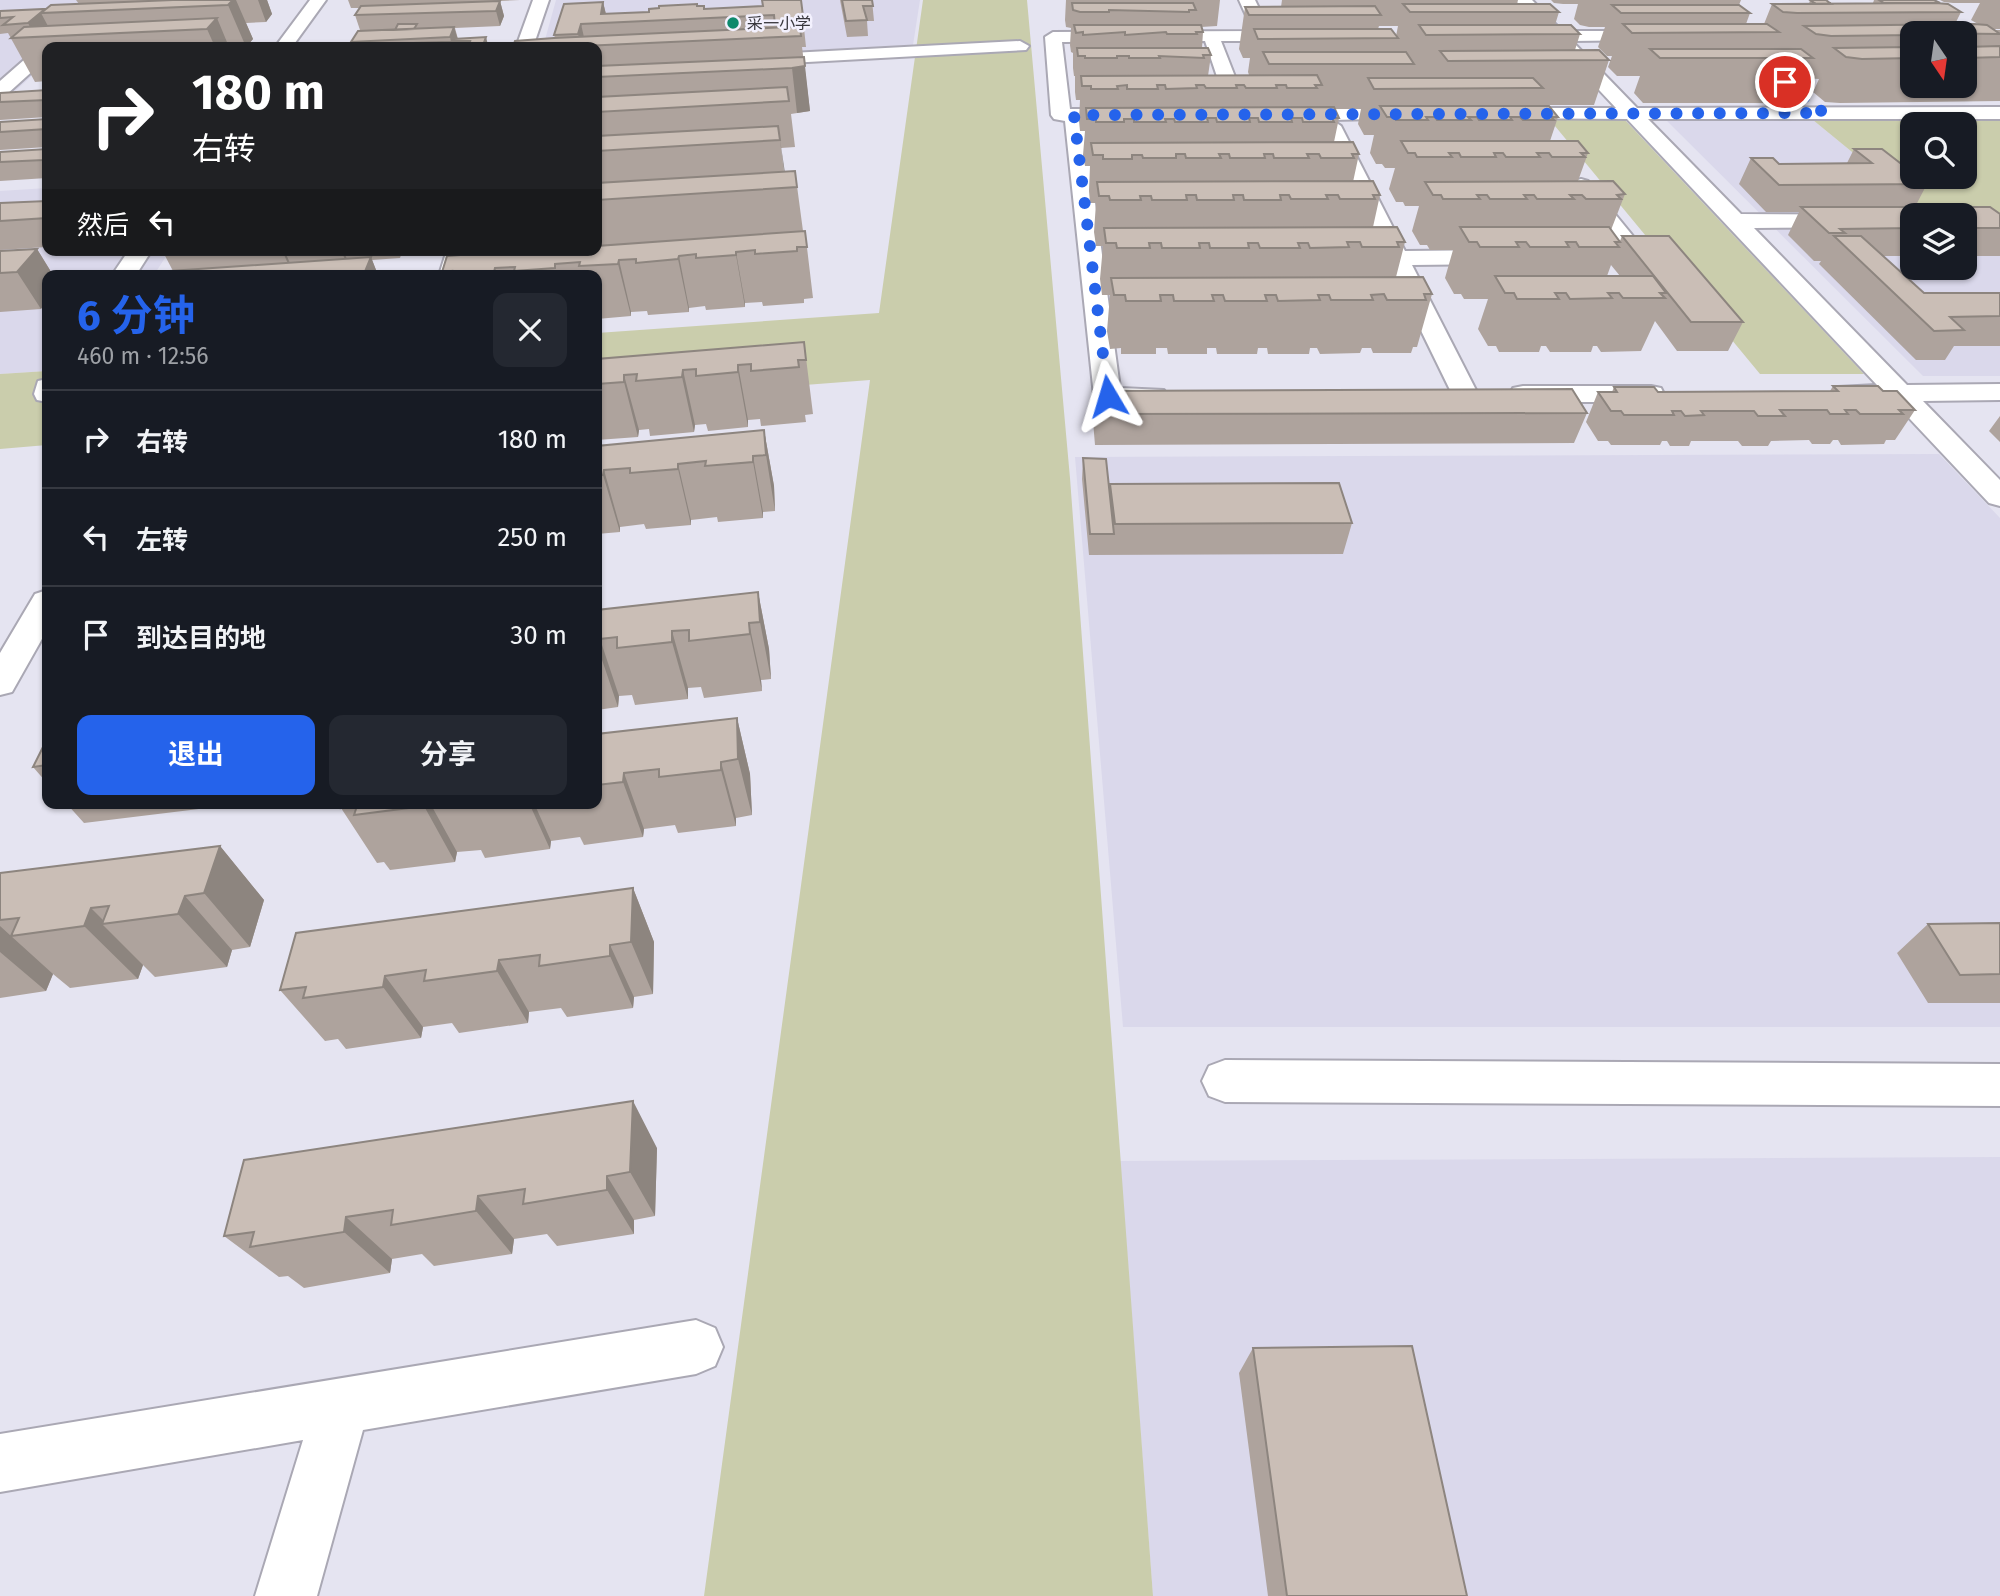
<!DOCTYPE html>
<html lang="zh">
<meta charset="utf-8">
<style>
body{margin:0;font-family:"Fira Sans","Noto Sans SC",sans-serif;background:#242831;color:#f1f3f6;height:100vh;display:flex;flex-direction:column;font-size:26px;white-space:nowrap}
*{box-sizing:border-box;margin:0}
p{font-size:23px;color:#9ea1a6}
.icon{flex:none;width:38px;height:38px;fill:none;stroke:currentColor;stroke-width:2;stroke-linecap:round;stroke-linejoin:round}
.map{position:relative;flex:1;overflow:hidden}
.panel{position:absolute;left:42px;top:270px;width:560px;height:539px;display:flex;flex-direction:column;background:#171b24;border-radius:14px;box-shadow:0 2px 5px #0004}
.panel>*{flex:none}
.hud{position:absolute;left:42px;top:42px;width:560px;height:214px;border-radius:14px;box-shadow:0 2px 5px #0004;background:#202124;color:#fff;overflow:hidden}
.needle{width:46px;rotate:167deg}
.controls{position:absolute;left:1900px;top:21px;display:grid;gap:14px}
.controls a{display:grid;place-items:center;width:77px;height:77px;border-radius:14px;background:#171b24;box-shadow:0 2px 5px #0004;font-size:35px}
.pin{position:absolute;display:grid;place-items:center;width:60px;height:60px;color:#fff;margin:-30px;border:4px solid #fff;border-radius:50%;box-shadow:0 2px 7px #0007}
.me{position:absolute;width:77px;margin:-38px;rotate:353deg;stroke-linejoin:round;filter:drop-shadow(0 0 5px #0008)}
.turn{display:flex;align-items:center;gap:24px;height:147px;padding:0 35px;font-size:32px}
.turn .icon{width:91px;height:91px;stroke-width:2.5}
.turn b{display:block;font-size:49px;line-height:60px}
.then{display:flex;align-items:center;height:66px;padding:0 35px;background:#0003;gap:14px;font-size:26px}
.round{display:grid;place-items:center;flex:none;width:74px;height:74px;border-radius:14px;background:#242831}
.headline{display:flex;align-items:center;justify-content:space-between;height:119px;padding:0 35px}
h1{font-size:42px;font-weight:700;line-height:52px;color:#2563eb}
.cta{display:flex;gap:14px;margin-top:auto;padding:14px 35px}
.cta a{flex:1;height:80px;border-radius:14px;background:#2563eb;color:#fff;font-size:28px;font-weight:700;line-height:80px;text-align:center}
.cta a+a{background:#242831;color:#f1f3f6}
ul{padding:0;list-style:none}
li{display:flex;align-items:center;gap:21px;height:98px;padding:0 35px;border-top:2px solid #363941}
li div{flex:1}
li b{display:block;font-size:26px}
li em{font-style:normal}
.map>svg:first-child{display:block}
</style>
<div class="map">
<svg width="2000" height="1596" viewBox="0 0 2000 1596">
<rect width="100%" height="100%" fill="#e5e4f1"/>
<path fill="#dad8eb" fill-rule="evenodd" d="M0 0H117L47 47V62L0 105Z
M556 0H920L913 45 597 61V47H543Z
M1666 120H1813L1929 215H2000V376H1923ZM1913 215H1965V268H1913Z
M47 188V250H170L154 275H47V371L0 374V191Z
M1939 454 2000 518V1027H1123L1075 457Z
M2000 1157V1596H1153L1120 1161Z"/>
<path fill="#cacdac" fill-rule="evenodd" d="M923 0H1027L1070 478 1153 1596H704L870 380 597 401V333L879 313Z
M1550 120H1625L1864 374H1760Z
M1813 120H2000V215H1929ZM1913 124H1965V177H1913Z
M47 371V445L0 449V374Z"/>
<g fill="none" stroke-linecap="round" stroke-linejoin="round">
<defs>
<path id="minor" d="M310 0H326L292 47H275Z
M533 0H549L533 47H516Z
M1239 0H1255L1270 31H1295L1303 36 1295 41H1221L1250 115 1240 121 1230 115 1205 41 1062 42 1070 109H1132L1142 115 1132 121H1084L1120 388 1164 390 1168 396 1164 402 1154 404 1098 402 1094 396 1065 121 1054 119 1051 115 1045 37 1053 32 1253 31Z
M1515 0H1532L1562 31H1661L1663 35 1661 39 1655 40 1572 41 1637 108 2000 107V119H1648L1741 214 1920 215H1913V227L1754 228 1907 385 2000 384V400L1923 401 2000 480V506L1989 503 1893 401 1838 399 1835 393 1838 387 1877 385 1627 119 1497 118 1494 114 1504 108H1616L1553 41 1520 40 1518 36 1520 32 1543 31Z
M1020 41 1029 46 1026 50 753 65 744 60 753 55Z
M47 44 54 47H47V58L6 95 0 97V81L41 45Z
M1412 108 1422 114 1419 118 1332 120 1341 126 1405 251 1502 250 1510 252 1514 257 1510 262 1502 264 1412 265 1478 394 1475 400 1465 402 1455 400 1452 394 1389 265 1341 263 1337 258 1341 253 1382 251 1321 126 1330 120 1284 121 1274 115 1284 109Z
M1581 179 1588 181 1646 252 1650 257 1646 262H1603L1599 257 1603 252 1621 250 1570 185 1574 181Z
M129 250H152L136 275H112Z
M447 250H470L463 275H439Z
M47 379V402L37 400 34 394 38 381Z
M1523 386H1651L1661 388 1664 394 1661 400 1651 402H1523L1513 400 1510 394 1513 388Z
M47 590V630L12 692 0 695V653L35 594Z
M1225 1060 2000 1064V1106L1225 1102 1209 1096 1202 1081 1209 1066Z
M696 1320 715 1328 723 1347 715 1366 696 1374 363 1430 317 1596H255L303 1440 0 1492V1434Z"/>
</defs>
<use href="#minor" stroke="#aaa8b4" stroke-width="4"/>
<use href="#minor" fill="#fff" fill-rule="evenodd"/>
</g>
<path fill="#aea39d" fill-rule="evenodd" d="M76 0H267L272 14 266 22 246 23 253 39 246 47H47V81L35 82 8 33 0 34V11L45 9 79 4Z
M348 0H520L500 1 504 16 500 26 455 28 458 39 488 45V47H295L352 45 351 42 395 30H360L355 15 360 8H351Z
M801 0 806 47H802L810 111 791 114 795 147 781 148 784 172 795 171 803 231H805L813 298 804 299V303L763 306 762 302 745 303V307L706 310 705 306 689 308V312L648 315 647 311 631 312V316L597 319V275H443L442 272 481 254 480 250H597V47H513L555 38 554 35 603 2 606 14 649 12 698 6 704 9 763 6Z
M840 0H872L874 21H867L868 36 847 37Z
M1066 0H1220L1217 26 1201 27 1203 32 1202 48 1211 55 1208 76 1249 75 1248 72 1250 58H1243L1239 49 1245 7H1281L1282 0H1518L1517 4 1559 12 1555 25 1580 34 1575 50 1609 60 1594 105H1537L1558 117 1550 141 1588 153 1578 181 1625 194 1611 230 1620 241 1622 236 1743 322 1728 351H1677L1655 321 1641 351 1601 352 1597 346H1593L1591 352H1550L1546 346H1541L1539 352H1499L1496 346H1488L1478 329 1488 299H1464L1461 294H1454L1445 278 1453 250H1430L1427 245H1420L1412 231 1419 206H1405L1403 202H1396L1389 189 1395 168H1385L1382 164H1376L1370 153 1374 135H1364L1358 124 1361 109H1334L1339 118 1334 142 1359 154 1353 182 1380 195 1373 227 1405 242 1396 277 1432 294 1417 347H1413L1411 353H1373L1371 348H1362L1360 353 1320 354 1317 348H1310L1309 354H1268L1267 348H1258L1257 354H1217L1216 348H1207V354H1168L1167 348H1156V354H1121V348L1110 349 1107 331 1110 295H1102L1100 279 1103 246H1096L1094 232 1096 203H1090L1089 191 1090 166H1085L1083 155 1085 131H1080L1079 121 1080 100H1076L1075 92V76H1074L1073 68V53L1071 52 1070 45 1071 28 1066 27 1065 20ZM1379 26H1398L1396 36 1378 29ZM1611 265 1620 276H1607Z
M1551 0H1741L1739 5 1750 13 1746 24H1764L1772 4H1809L1810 0 1831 4 1873 3 1874 0H1934L1961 12 1955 24H1978L1971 20 1980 3H1953L1944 2 1940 0H2000V29H1994L1996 30H2000V101L1840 103 1825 102 1813 92 1819 79 1804 78 1793 103H1643L1634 93 1640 76H1617L1608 67 1612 56H1607L1598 47 1605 27H1589L1580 25 1574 19 1578 4H1563L1554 3ZM1913 33H1965V86H1913Z
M47 90V117L0 120V93Z
M47 119V147L0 150V122Z
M47 149V178L0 181V152Z
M1854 149 1927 184 1915 207 2000 214V256H1965V215H1913V256H1883L1924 293H2000V346H1954L1945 360H1916L1819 264 1821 261H1814L1788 235 1799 212H1766L1739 184 1751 158 1779 164 1847 163Z
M47 201V247L0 250V203Z
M37 249 53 275H47L41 309 0 312V251Z
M162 250H410L408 255H401L400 258 372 260 378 275H112L173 271Z
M804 342 813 414 805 415 806 422 761 426 760 419 748 420V427L708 431 706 424 695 425 694 432 650 436 649 429 639 430 638 437 597 440V359Z
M1833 386 1883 391 1915 410 1895 440H1886L1884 444 1841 445 1838 440H1833L1830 444H1812L1809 440 1771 441 1768 446H1742L1738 441H1691L1689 446H1670L1667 441H1662L1660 445H1611L1608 441H1598L1586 422 1598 392H1612L1614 387 1658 392 1830 391Z
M1095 391 1587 413 1574 443 1095 445 1093 421Z
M2000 416V442L1989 431Z
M764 430 774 486 775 511 763 512V518L718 522 717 517 691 520V525L646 529 644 524 620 527V532L597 534V446Z
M1083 458 1109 493 1110 484 1352 523 1343 554 1089 555 1082 479Z
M758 592 769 649 771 679 761 680 762 691 704 698 701 687 688 688V699L635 705 632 695 619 696 618 707 597 710V610Z
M737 718 750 774 752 815 736 818V826L678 833 675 825 644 829 643 837 584 845 580 837 551 841 550 849 485 858 481 850 457 852 455 862 390 870 384 862 377 863 341 808 342 803H597V734Z
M47 739V783L33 767Z
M66 803H248L84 823Z
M220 846 264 900 250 947 232 950 227 967 155 977 143 965 138 979 70 988 53 974 46 991 0 998V873Z
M633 888 654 942 653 994 634 997 633 1008 567 1017 561 1008 529 1012 528 1023 459 1033 452 1023 423 1027 421 1038 346 1049 338 1039 325 1041 280 990Z
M2000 923V1003H1928L1897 953 1928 924Z
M657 1148 655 1216 634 1220V1234L557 1246 547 1234 514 1239 512 1254 434 1266 422 1254 392 1259 390 1273 304 1288 288 1276 279 1277 224 1236Z
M1253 1348 1467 1596H1268L1239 1373Z"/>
<path fill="#8d857f" d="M233 0H236L253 39 246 47 228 5Z
M258 0H267L272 14 266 22Z
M500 1 504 16 500 26 496 11Z
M603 2 608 23 601 14Z
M45 9 41 13 49 28 35 37 28 23Z
M217 18 229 47H215L207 29Z
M581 24 586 46H581L578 34Z
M454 27 459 43 452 47 450 37Z
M486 37 488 45V47H484L483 45Z
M804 57 810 111 797 113 792 68Z
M778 126 785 173 786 188 780 140Z
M37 249 53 275H47V301L41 309 17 272Z
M282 250H284L290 263 289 266Z
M341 250H343L347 259 346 262Z
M736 252 745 303V307L736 255Z
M679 256 689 308V312L678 259Z
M371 257 378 275H364Z
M619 260 631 312V316L618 264Z
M738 365 748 420V427L738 372Z
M683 370 695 425 694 432 682 377Z
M624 375 639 430 638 437 624 382Z
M764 430 774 486 775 511 766 455Z
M753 456 763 512V518L753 462Z
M678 464 691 520V525L678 469Z
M604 470 620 527V532L603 475Z
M758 592 769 649 771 679 760 622Z
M749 623 761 680 762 691 750 634Z
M672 631 688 688V699L672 642Z
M600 639 619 696 618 707 599 651Z
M737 718 750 774 752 815 738 759Z
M721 762 736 818V826L721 770Z
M624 773 644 829 643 837 623 782Z
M425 803H430L457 852 455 862 424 806Z
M529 803H534L551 841 550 849Z
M220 846 264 900 250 947 204 893Z
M633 888 654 942 653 994 631 942Z
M185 896 232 950 227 967 178 914Z
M91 908 106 923 102 924 143 965 138 979 84 926Z
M0 926 53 974 46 991 0 952Z
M610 945 634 997 633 1008 610 956Z
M499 960 529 1012 528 1023 497 971Z
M385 976 423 1027 421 1038 383 987Z
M633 1101 657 1148 655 1216 630 1172Z
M607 1176 634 1220V1234L607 1190Z
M478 1196 514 1239 512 1254 476 1211Z
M346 1217 392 1259 390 1273 344 1232Z"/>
<path fill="#cabeb6" stroke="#8d857f" stroke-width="2" d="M173 0H233L228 5 41 13 51 5Z
M762 0H801L804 24 775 25 774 15 581 24 578 34 554 35 564 4 603 2 601 14 649 12V9L659 8V6L697 4V6H704V9L763 6Z
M842 0H872L873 6H863L867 20 846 21Z
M1810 0H1826L1831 4H1816Z
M1879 0H1934L1940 3H1884Z
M500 1 496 11 355 15 361 6Z
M1072 3H1193L1196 10H1189V12L1109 10V12H1080L1073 10Z
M1936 3 1948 4 1961 12 1797 13 1783 12 1772 4Z
M1403 4H1550L1559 12H1410Z
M1612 5H1739L1750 13H1621Z
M1375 6 1381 15H1249L1245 7Z
M45 9 28 23 3 25 13 17 0 18V11Z
M217 18 207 29 11 38 24 27Z
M398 24H417L414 29 395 30Z
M1623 24H1767L1779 32 1632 33Z
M1974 24 1987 25 2000 34 1913 33V35L1831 36 1816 34 1804 26Z
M1074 25H1201L1203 32H1196L1197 34H1167L1166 32 1125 35V32L1083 35V32L1076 33Z
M1419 25H1571L1580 34 1426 35Z
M454 27 450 37 351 42 358 31Z
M788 27 800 28 801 36 561 47H513L515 41 554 38Z
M1254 29H1391L1398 38 1258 39Z
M486 37 483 45 471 46 470 41H454V39Z
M470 41 467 47H295Z
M2000 46V57L1965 58V47Z
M1913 47V58L1862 59 1846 57 1834 48Z
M1077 48H1208L1211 55H1203L1204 58 1159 56 1160 58H1129V56H1117V58H1085V56H1078Z
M1650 49H1801L1813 58H1660Z
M1599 50 1609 60 1448 61 1440 51Z
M1263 52H1406L1414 64H1269Z
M804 57 805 66 792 68 597 77V66Z
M1317 75 1322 85H1315L1317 88H1287L1286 85H1276L1277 88H1246L1244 85H1236L1237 88H1206L1204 85H1196L1197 88 1166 89 1165 85H1157L1158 89H1127V85L1117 86 1118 89H1091V86H1082L1081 76Z
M1368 78H1533L1543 88 1374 89Z
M787 87 789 101 597 112V97Z
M47 90V100L0 102V93Z
M1380 106H1549L1558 117H1551L1554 120H1523L1520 117H1510L1512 120H1479L1477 117H1468L1471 120H1437L1435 117H1426L1428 120H1396L1393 117H1387Z
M1334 107 1339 118H1332L1334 122H1303L1302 118H1291L1292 122H1259L1258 118H1249L1250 122H1217L1216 118H1207L1208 122H1175L1174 119H1165L1166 122H1134V119H1124V122H1096V119H1087L1086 108Z
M47 119V129L0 132V122Z
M778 126 780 140 597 151V136Z
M1401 141H1578L1588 153H1581L1585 157H1552L1549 153H1537L1540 157H1506L1503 153H1494L1496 157H1461L1459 153H1449L1452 157H1417L1415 153H1408Z
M1353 142 1359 154H1352L1354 158H1321L1319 154H1307L1309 158H1274L1273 154H1264L1265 158H1230L1229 154H1219L1221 158H1186L1185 154H1176V158H1143L1142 155H1132V159H1103V155H1093L1091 143Z
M47 149V156L44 160 0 162V152Z
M1854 149H1882L1913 173V177H1918L1927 184 1779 185 1751 158H1773L1779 164 1872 163Z
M795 171 797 187 597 200V183Z
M1373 181 1380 195H1373L1375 199H1340L1338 195H1326L1328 199H1291L1289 195H1280L1281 200H1244L1243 195H1233L1234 200H1197L1196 195H1186L1187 200H1152L1151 196H1140L1141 200H1110L1109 196H1099L1097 182Z
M1613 181 1625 194 1617 195 1621 199H1586L1582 195H1570L1574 199H1537L1534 195H1524L1527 199H1490L1487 195H1477L1480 199H1443L1441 195H1433L1425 182Z
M47 201V218L0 221V203Z
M1801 207H1990L2000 214V228H1966L1972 233H1965V215H1913V228L1840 229 1845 233H1829Z
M1397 227 1405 242H1397L1399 247H1362L1360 242H1347L1349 247 1310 248 1308 243H1298L1300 248H1260L1258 243H1248L1249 248H1210L1209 243H1199L1200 248H1162L1161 243H1149L1150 248H1117L1116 243H1106L1104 228Z
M1460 227H1609L1620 242H1615L1619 247H1579L1576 242H1566L1569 247H1530L1526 242H1516L1519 247H1480L1477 242H1469Z
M805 231 807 247H797V251L755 254V250L736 252V255L696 258V254L679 256 678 259 636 263V259L619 260 618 264 579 266 580 262 555 264V268L514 271 515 267 495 268 494 272 461 275H451L452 271 442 272 447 256 529 250H597V246Z
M1622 236H1669L1743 322H1691Z
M1834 236H1861L1924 293H2000V316L1950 317 1964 330 1934 331Z
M37 249 17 272 0 273V251Z
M371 257 364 274 356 275H112Z
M1495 276H1653L1666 293H1660L1665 298H1623L1619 293H1608L1612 298 1570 299 1566 293H1555L1559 299H1517L1514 293H1505Z
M1423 277 1432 294H1424L1426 300H1387L1384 294 1371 295 1373 300H1331L1329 295H1318L1320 300 1278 301 1276 295H1265L1267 301H1225L1223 295H1212L1214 301H1174L1173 295H1160L1161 301H1126L1125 295H1114L1111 278Z
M804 342 806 360H798L799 367 751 371V364L738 365V372L696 376V369L683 370 682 377 636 381 637 374 624 375V382L597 384V359Z
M1833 386H1878L1883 391H1897L1915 410H1899L1903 414H1860L1856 410H1845L1848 414H1830L1827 410H1780L1785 416H1758L1754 411H1701L1704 415 1685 416 1681 411H1672L1674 415H1624L1621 411H1611L1598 392H1617L1614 387H1654L1658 392 1838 391Z
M1572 389 1587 413 1098 414 1095 391Z
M764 430 766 455 753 456V462L705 466 706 461 678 464V469L630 473V468L604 470 603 475 597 476V446Z
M1083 458 1106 459 1114 534H1090Z
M1339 483 1352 523 1115 524 1110 484Z
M758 592 760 622 749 623 750 634 689 641V630L672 631V642L617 648V637L600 639 599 651H597V610Z
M737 718 738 759 721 762V770L659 777V769L624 773 623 782 597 785V734Z
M47 739V765L33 767Z
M342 803H425L424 806 354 815 357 806 341 808Z
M220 846 204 893 185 896 178 914 102 924 109 906 91 908 84 926 11 936 19 918 0 920V873Z
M633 888 631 942 610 945V956L539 966 540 955 499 960 497 971 424 981 426 970 385 976 383 987 303 998 306 987 280 990 296 933Z
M2000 923V974L1960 975 1928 924Z
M633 1101 630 1172 607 1176V1190L523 1204 525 1189 478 1196 476 1211 391 1225 393 1210 346 1217 344 1232 250 1247 254 1232 224 1236 244 1160Z
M1412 1346 1467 1596H1287L1253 1348Z"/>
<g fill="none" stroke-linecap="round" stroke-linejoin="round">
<path stroke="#2563eb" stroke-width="12" stroke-dasharray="0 21.6" d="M1108 396 1074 115 1824 113 1785 82"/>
</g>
<circle fill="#0d896c" stroke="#f3f1fe" stroke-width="2.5" cx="733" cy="23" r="7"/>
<g text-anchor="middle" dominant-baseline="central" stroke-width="5" stroke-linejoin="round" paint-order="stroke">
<g font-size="16" fill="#38373d" stroke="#f3f1fe" text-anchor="start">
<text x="747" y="23">采一小学</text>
</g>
</g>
</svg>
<div class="controls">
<a><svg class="needle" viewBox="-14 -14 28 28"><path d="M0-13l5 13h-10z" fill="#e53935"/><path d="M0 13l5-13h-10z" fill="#9ea1a6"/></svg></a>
<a><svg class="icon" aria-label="search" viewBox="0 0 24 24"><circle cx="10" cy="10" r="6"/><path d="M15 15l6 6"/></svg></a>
<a><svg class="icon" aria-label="layers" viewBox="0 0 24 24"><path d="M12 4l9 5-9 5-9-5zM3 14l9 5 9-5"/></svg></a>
</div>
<div class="pin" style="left:1785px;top:82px;background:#d93025"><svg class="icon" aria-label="arrive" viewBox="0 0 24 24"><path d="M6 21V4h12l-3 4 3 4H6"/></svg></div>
<svg class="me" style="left:1108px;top:396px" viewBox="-20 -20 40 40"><path d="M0-17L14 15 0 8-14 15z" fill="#2563eb" stroke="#fff" stroke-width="4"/></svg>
<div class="hud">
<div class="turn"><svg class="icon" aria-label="right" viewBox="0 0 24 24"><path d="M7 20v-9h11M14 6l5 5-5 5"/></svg><div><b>180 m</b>右转</div></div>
<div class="then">然后<svg class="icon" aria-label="left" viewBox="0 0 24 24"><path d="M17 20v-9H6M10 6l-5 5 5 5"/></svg></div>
</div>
<section class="panel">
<div class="headline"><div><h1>6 分钟</h1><p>460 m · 12:56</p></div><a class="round"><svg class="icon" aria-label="close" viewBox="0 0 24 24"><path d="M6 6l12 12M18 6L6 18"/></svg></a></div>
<ul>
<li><svg class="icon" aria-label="right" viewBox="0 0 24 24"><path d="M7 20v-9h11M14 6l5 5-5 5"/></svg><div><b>右转</b></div><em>180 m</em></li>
<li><svg class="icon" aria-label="left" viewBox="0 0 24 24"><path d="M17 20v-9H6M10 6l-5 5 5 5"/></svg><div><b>左转</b></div><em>250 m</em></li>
<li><svg class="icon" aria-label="arrive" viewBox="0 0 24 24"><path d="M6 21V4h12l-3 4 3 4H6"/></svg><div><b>到达目的地</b></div><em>30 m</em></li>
</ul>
<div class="cta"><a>退出</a><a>分享</a></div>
</section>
</div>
